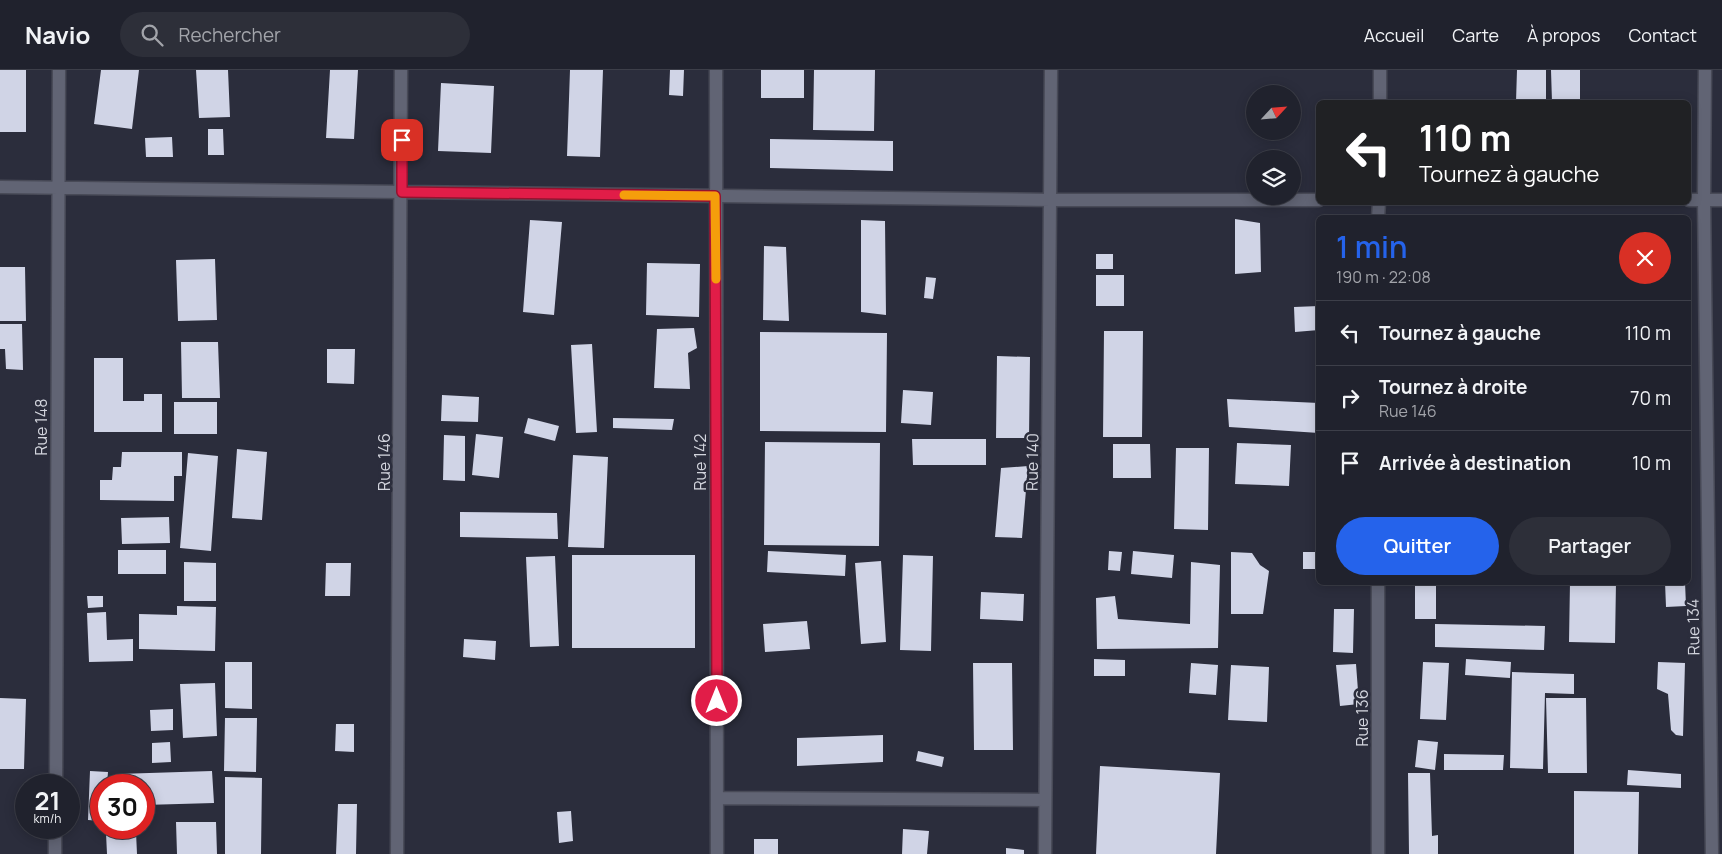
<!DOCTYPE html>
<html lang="fr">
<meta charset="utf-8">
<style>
body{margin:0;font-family:Manrope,sans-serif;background:#2d2f39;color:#f1f3f6;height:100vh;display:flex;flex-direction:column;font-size:19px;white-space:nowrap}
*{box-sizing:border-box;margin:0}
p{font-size:16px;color:#a2a4aa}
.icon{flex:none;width:28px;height:28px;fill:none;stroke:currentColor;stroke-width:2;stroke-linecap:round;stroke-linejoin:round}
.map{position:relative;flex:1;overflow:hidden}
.sheet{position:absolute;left:1316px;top:145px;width:375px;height:370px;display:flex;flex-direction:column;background:#20222d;border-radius:8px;box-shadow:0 2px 12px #0003,0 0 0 1px #3d3f49}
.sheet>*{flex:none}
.hud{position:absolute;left:1316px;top:30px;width:375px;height:105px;border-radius:8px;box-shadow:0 2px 12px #0003,0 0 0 1px #3d3f49;background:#202124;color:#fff;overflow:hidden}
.needle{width:32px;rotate:64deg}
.fabs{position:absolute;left:1246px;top:15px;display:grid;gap:10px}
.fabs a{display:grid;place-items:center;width:55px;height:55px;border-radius:50%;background:#20222d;box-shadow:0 2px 12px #0003,0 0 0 1px #3d3f49;font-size:25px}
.speed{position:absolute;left:15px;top:704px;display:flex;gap:10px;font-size:25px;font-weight:700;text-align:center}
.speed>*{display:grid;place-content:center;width:65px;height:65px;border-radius:50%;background:#20222d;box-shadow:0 2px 12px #0003,0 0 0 1px #3d3f49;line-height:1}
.speed small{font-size:12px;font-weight:400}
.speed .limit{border:8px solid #d22;background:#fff;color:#111}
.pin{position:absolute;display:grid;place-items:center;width:42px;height:42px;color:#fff;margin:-21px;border-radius:10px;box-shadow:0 2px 8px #0006}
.me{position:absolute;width:55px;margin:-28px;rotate:0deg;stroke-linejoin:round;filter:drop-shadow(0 0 4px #0008)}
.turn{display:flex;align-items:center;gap:18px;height:105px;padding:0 20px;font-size:22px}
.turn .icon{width:65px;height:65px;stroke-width:2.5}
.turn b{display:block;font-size:35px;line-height:42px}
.round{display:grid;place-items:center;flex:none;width:52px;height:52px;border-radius:26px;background:#2d2f39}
.headline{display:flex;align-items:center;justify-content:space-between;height:85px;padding:0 20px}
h1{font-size:30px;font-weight:600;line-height:38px;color:#2563eb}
.button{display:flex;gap:10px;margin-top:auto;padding:10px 20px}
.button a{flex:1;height:58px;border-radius:30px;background:#2563eb;color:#fff;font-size:20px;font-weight:600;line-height:58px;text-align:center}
.button a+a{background:#2d2f39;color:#f1f3f6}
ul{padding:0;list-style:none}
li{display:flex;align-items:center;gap:15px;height:65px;padding:0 20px;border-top:1px solid #3d3f49}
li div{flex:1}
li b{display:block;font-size:19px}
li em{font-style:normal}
header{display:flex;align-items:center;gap:30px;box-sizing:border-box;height:70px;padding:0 25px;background:#20222d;border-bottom:1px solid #3d3f49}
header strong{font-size:24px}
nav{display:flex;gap:28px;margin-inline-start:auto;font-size:18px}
.search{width:350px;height:45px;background:#2d2f39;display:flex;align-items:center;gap:12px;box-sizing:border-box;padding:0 18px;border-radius:28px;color:#a2a4aa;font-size:19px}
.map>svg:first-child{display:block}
</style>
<header>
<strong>Navio</strong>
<div class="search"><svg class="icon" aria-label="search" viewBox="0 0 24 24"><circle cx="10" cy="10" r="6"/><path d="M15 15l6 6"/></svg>Rechercher</div>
<nav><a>Accueil</a><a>Carte</a><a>À propos</a><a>Contact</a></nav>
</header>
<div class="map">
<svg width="1722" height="784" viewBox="0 0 1722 784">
<rect width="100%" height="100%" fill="#2b2d3c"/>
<path fill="#d0d4e6" d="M0 0H26V62H0Z
M101 0H139L132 59 94 54Z
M196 0H228L230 47 199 48Z
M330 0H358L354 69 326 68Z
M570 0H603L600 87 567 86Z
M670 0H684L683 26 669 25Z
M761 0H804V28H761Z
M814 0H875L874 61 813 60Z
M1517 0H1546V32H1516Z
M1551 0H1580V32H1552Z
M441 13 494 16 491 83 438 81Z
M208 59H223L224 85H208Z
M172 67 173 87H146L145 68Z
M770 69 893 71V101L770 98Z
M1235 149 1260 153 1261 202 1235 204Z
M530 150 562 152 554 245 523 242Z
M861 150 885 151 886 245 861 242Z
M764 176 786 177 789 251 763 250Z
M1096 184H1113V199H1096Z
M215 189 217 250 178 251 176 190Z
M647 193 700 194 699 247 646 245Z
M0 197H25L26 251H0Z
M1096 205H1124V236H1096Z
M926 207 936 208 933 229 924 228Z
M1319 236V260L1295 262 1294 237Z
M0 254H22L23 300 6 299 5 279H0Z
M694 258 697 278 688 283 690 319 654 318 657 259Z
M1104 261H1143L1142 367H1103Z
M760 262 887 263 886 362 760 361Z
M181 272H218L220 328H182Z
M592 274 597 362 576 363 571 275Z
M327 279H355L354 314 327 313Z
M997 286 1030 287 1029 368H996Z
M94 288H123V331H144V324H162V362H94Z
M903 320 933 322 931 355 901 353Z
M442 325 479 327 478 352 441 351Z
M1227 329 1319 333V363L1229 357Z
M174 332H217V364H174Z
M528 348 559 356 555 371 524 363Z
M613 348 674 349 672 360 613 358Z
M476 364 503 367 499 408 472 405Z
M444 365 465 366V411L443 410Z
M912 369H986V395H913Z
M765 372 880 373 879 476 764 475Z
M1237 373 1291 375 1289 416 1235 414Z
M1113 374H1150L1151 408H1113Z
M1176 378H1209L1208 460 1174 459Z
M237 379 267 382 262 450 232 448Z
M122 382H182V406H174V431L100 430V410H112L113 397H121Z
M188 383 218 386 211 481 180 478Z
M573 385 608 387 604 478 568 477Z
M1028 396 1022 468 995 467 1001 398Z
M460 442 557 443 558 469 460 467Z
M169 447 170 473 122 474 121 448Z
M118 480H166V504H118Z
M768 481 846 485 845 506 767 502Z
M1109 481 1122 482 1120 501 1108 500Z
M1133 481 1174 485 1172 508 1131 504Z
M1231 482 1252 483 1260 495 1269 501 1263 544H1231Z
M1303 482H1319V499H1303Z
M572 485H695V578H572Z
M903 485 933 486 931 581 900 580Z
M555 486 559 576 530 577 526 487Z
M881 491 886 572 861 574 855 493Z
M184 492 216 493V531H184Z
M1191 492 1220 495 1218 578 1097 579 1096 528 1115 526 1118 549 1190 554Z
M326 493H351L350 526H325Z
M1415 512H1436V549H1415Z
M1472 512H1527V516L1472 514Z
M1570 512H1616L1615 573 1569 572Z
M1665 512H1685L1686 536 1666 537Z
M981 522 1024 524 1023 551 980 549Z
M87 526H103V537L88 538Z
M177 536 216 537 215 581 139 579V544L177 545Z
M1334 539H1354L1353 583 1333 582Z
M106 542 107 570 133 569V591L89 592 87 543Z
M807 551 810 579 765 582 763 554Z
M1435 554 1545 556 1544 580 1435 577Z
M464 569 496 571 495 590 463 587Z
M1094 589 1125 590V606H1094Z
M1466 589 1511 592 1510 608 1465 605Z
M225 592H252V639L225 638Z
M1423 592 1449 593 1446 650 1420 649Z
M1658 592 1685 593 1683 666 1676 665 1671 660 1668 624 1657 619Z
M973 593H1012L1013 680H974Z
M1191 593 1218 595 1216 625 1189 623Z
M1356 594 1359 634 1340 636 1336 595Z
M1231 595 1269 597 1267 652 1228 650Z
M1512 602 1574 604V624L1545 623 1543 699 1510 698Z
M215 613 217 666 183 668 180 614Z
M0 628 26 629 24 699H0Z
M1546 628H1586L1587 703H1548Z
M173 639V660L151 661 150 640Z
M225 648H257L256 702 224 701Z
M336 654H354V682L335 681Z
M883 665V692L797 696V668Z
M1418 670 1438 672 1435 700 1415 697Z
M170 672 171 692 152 693V673Z
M918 681 944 687 942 697 916 691Z
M1444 684 1504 685 1503 700H1444Z
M1100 696 1220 703 1216 784H1096Z
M1628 700 1681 704V718L1627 715Z
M90 701 108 702 107 715H101V751L88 750Z
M212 701 214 733 144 735V715H119L118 704Z
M1408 703H1430L1432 766 1438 765V784H1409Z
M225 707 262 708 261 784H225Z
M1574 721 1639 722 1638 784H1574Z
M338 734H357L356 784H336Z
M571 741 573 771 559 773 557 742Z
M176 752H216L217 784H177Z
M903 759 929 761 927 784H902Z
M136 762 137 784H107L106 763Z
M754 769H778V784H754Z
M1006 778 1024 780V784H1006Z"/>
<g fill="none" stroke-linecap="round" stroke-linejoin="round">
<defs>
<path id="minor" d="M716 0 717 784
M1705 0 1704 130 1712 784
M1380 32V0
M0 117 1051 130H1319
M1689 130H1722
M1378 148 1379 132
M56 715 59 0
M717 728 1045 730
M55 784V758
M397 784 401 0
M1045 784 1051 0
M1378 784V512"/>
</defs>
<use href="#minor" stroke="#484a57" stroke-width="15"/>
<use href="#minor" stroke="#616474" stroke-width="12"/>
</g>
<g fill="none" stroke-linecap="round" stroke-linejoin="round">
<defs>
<path id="route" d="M402 70V122L715 126 717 631"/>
</defs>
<use href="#route" stroke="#92132f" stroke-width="12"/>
<use href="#route" stroke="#e11d48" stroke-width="9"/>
<path stroke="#f59e0b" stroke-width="9" d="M624 125 715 126 716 209"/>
</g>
<g text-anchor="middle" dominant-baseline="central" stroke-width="5" stroke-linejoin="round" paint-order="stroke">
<g font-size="16" fill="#d2d4dd" stroke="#2b2d3c">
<text transform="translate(41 357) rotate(-90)">Rue 148</text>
<text transform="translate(384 392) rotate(-90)">Rue 146</text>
<text transform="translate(700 392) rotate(-90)">Rue 142</text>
<text transform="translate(1032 392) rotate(-89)">Rue 140</text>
<text transform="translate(1693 557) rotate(-91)">Rue 134</text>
<text transform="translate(1362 648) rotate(-90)">Rue 136</text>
</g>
</g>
</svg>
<div class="fabs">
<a><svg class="needle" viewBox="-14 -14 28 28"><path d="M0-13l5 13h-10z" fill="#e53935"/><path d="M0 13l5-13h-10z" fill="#a2a4aa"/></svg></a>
<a><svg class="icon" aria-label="layers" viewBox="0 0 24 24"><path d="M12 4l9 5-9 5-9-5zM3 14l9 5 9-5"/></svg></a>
</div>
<div class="speed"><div>21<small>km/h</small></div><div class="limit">30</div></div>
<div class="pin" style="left:402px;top:70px;background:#d93025"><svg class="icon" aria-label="arrive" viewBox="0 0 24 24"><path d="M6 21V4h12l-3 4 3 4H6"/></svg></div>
<svg class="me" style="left:717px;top:631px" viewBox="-20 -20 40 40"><circle r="17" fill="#e11d48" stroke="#fff" stroke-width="3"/><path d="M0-11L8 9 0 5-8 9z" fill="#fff"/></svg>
<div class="hud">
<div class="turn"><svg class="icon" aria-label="left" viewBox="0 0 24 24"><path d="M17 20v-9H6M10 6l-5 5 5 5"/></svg><div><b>110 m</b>Tournez à gauche</div></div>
</div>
<section class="sheet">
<div class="headline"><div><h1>1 min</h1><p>190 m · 22:08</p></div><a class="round" style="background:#d93025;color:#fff"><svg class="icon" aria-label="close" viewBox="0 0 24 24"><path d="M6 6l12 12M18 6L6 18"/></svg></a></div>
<ul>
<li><svg class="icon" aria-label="left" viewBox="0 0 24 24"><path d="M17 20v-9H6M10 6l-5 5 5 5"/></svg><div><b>Tournez à gauche</b></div><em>110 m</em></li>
<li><svg class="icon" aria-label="right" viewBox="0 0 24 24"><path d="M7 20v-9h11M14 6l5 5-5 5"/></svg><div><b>Tournez à droite</b><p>Rue 146</p></div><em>70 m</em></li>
<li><svg class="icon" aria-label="arrive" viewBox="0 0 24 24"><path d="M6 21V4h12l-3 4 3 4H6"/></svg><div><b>Arrivée à destination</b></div><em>10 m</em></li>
</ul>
<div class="button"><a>Quitter</a><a>Partager</a></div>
</section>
</div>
